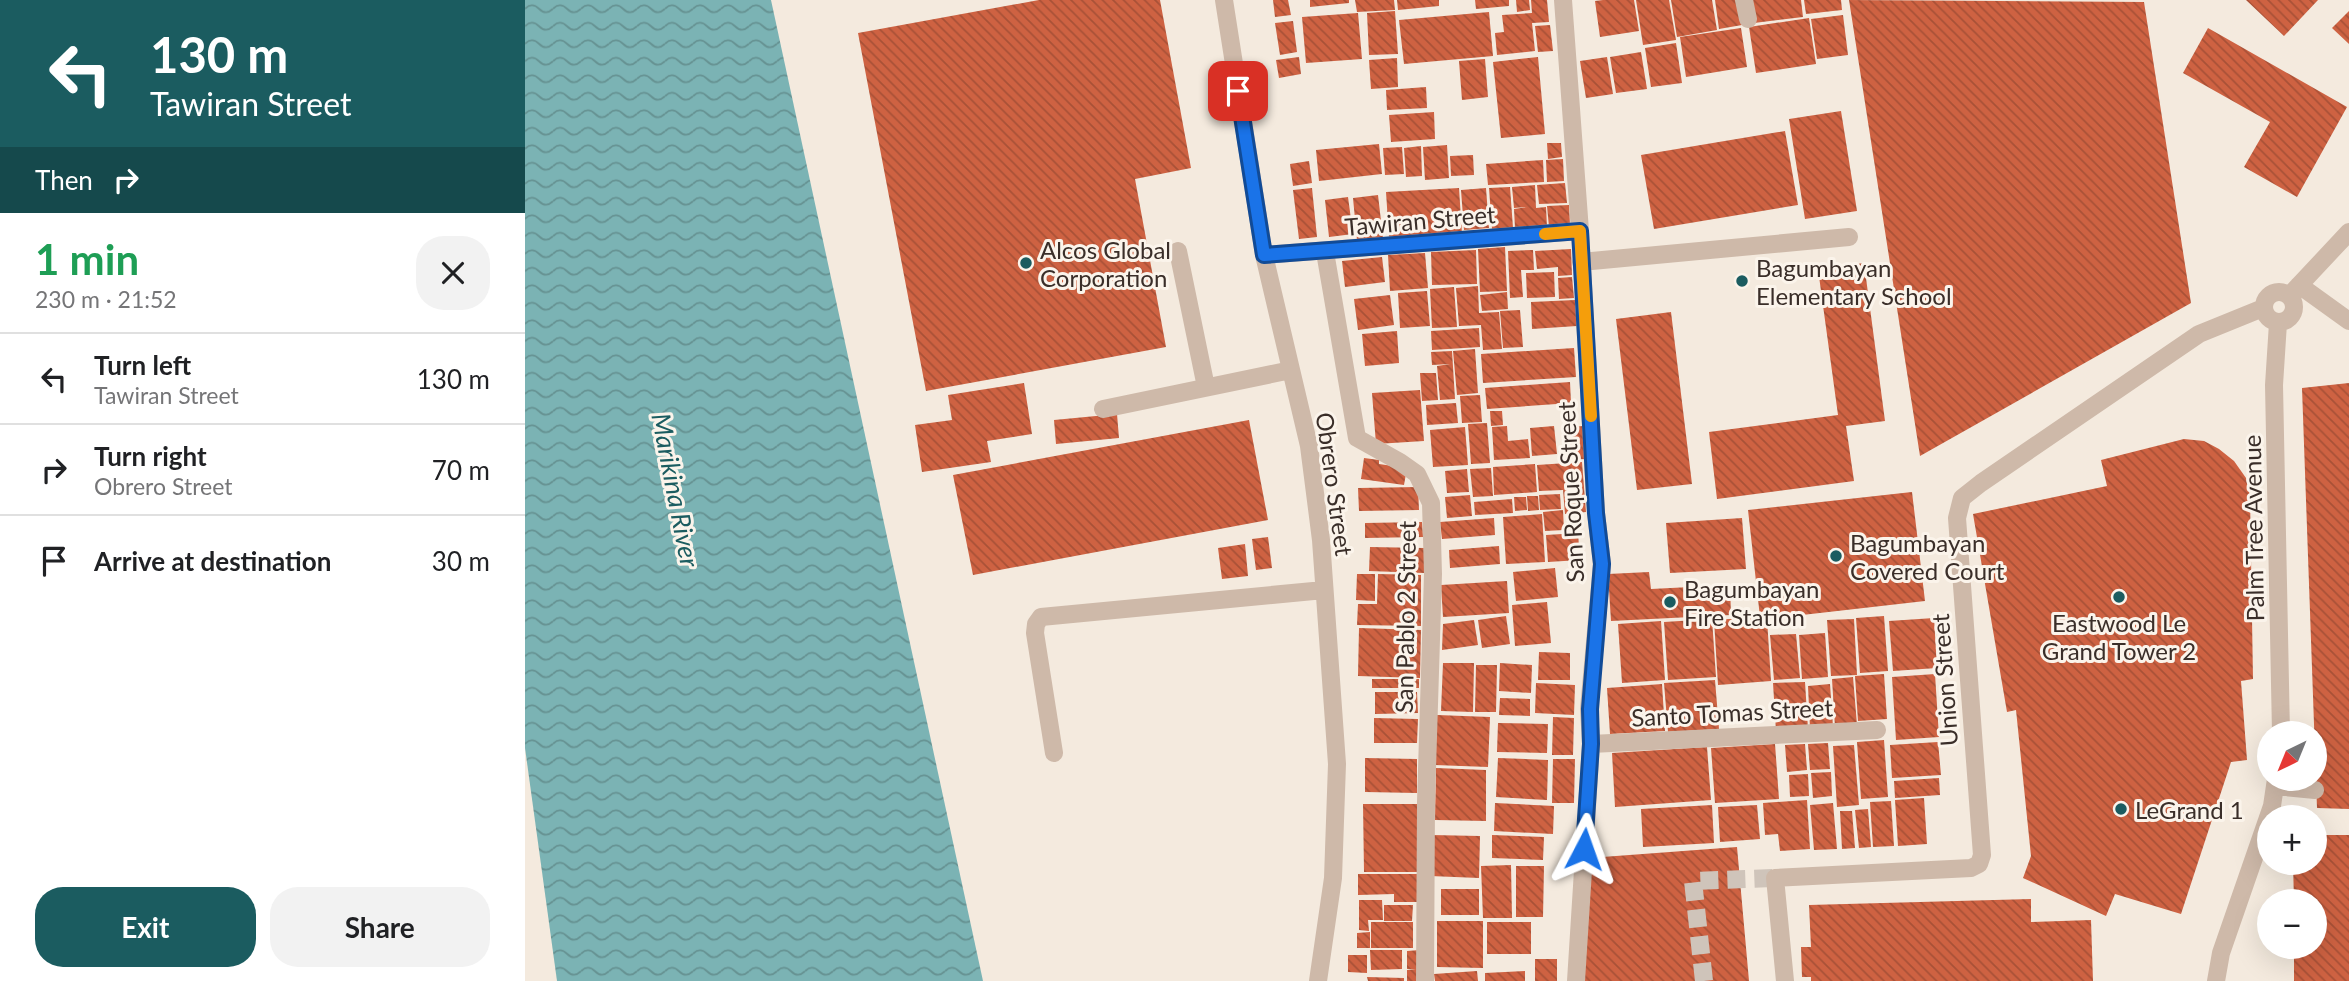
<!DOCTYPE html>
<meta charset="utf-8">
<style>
body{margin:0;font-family:Lato,sans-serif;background:#f2f2f2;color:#202124;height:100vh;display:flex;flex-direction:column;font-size:26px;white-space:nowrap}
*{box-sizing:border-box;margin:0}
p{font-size:23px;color:#757577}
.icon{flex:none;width:38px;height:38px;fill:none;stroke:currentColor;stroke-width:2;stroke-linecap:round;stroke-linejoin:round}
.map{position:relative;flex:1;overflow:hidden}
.details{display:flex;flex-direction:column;background:#fff;width:525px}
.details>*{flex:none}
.top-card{background:#1b5c60;color:#fff;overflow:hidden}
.needle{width:46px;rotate:223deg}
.tools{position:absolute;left:1732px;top:721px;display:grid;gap:14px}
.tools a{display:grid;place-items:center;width:70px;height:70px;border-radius:50%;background:#fff;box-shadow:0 7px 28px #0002;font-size:35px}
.pin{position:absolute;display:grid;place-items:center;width:60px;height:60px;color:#fff;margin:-30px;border-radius:14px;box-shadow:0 4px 10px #0006}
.me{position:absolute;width:77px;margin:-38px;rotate:4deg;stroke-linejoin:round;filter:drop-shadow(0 0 5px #0008)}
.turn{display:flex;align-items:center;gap:24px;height:147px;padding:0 35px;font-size:32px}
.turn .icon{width:91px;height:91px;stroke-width:2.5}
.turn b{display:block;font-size:49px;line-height:60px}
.then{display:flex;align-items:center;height:66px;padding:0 35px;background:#0003;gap:14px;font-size:26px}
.round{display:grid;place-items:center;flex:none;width:74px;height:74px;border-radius:28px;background:#f2f2f2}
.headline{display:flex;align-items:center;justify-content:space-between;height:119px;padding:0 35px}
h1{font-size:42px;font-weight:700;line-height:52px;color:#1e9e55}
.primary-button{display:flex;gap:14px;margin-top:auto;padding:14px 35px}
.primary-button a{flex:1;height:80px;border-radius:28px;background:#1b5c60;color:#fff;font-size:28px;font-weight:700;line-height:80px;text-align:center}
.primary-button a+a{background:#f2f2f2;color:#202124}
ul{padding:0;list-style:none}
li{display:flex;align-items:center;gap:21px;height:91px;padding:0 35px;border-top:2px solid #e0e0e0}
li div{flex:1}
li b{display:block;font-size:26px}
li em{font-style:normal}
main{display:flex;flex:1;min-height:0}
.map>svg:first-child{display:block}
</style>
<main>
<section class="details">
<div class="top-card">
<div class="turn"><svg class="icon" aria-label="left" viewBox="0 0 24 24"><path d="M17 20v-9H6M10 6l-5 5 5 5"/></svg><div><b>130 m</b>Tawiran Street</div></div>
<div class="then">Then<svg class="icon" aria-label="right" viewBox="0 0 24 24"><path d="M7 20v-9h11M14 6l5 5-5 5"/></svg></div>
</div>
<div class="headline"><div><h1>1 min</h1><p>230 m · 21:52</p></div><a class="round"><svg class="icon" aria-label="close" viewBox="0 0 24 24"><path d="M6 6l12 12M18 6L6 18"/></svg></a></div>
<ul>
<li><svg class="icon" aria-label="left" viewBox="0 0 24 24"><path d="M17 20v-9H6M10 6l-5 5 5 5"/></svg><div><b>Turn left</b><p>Tawiran Street</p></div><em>130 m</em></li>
<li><svg class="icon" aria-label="right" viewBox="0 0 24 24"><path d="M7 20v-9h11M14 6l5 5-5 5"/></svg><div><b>Turn right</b><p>Obrero Street</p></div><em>70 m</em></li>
<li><svg class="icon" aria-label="arrive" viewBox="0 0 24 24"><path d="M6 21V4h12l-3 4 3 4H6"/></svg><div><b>Arrive at destination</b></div><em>30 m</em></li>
</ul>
<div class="primary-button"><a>Exit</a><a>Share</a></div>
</section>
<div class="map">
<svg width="1824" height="981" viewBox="0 0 1824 981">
<defs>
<pattern id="water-waves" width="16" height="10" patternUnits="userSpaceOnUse" patternTransform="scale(1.75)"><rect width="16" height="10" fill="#7bb3b4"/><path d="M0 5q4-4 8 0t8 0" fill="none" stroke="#669292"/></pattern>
<pattern id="building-back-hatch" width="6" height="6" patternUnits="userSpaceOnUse" patternTransform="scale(1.75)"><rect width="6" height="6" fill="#ce6242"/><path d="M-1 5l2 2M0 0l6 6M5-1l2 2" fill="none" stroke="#a85137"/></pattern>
</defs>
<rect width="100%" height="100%" fill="#f4eade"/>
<path fill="url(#water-waves)" d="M0 0H246L458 981H32L0 748Z"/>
<path fill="url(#building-back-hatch)" d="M514 0H635L666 168 610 179 641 347 401 391 333 33Z
M748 0H763L766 15 750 17Z
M785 0H824V3L785 7Z
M830 0H869L870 10 832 12Z
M872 0H914V6L873 10Z
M950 0H984V6L951 9Z
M991 0H1004L1005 10 992 12Z
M1006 0H1022L1024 22 1007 23 1010 51 972 55 970 33 979 32 977 15 1007 13Z
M1078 0H1109L1114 31 1075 37 1070 1Z
M1111 0H1144L1151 40 1118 45Z
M1146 0H1187L1192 30 1152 37Z
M1190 0H1213L1217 25 1194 29Z
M1226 0H1276L1278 17 1229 23Z
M1279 0H1316L1317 10 1281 14Z
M1324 0 1619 2 1666 303 1395 456Z
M1721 0H1793L1759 36Z
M870 11 873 54 844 55 842 13Z
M1824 11V44L1807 28Z
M964 12 968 56 879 64 874 20Z
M833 13 837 59 781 63 777 17Z
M1318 15 1323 55 1292 59 1286 19Z
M1284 18 1291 64 1231 73 1224 27Z
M768 21 772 52 755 55 750 23Z
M1025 25 1028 51 1013 52 1010 26Z
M1216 28 1222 67 1161 77 1155 37Z
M1683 28 1822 107 1772 197 1719 167 1745 122 1658 73Z
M1151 43 1157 83 1126 87 1120 48Z
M1116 52 1122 89 1091 93 1085 57Z
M774 57 776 74 754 78 751 60Z
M1013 57 1020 134 976 138 968 62Z
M1082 57 1088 94 1061 98 1055 61Z
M872 58 873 87 846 89 844 60Z
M960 59 963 97 937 100 934 61Z
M901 87 902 108 862 110 861 90Z
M1316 111 1332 211 1280 219 1264 119Z
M909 112 910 139 866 142 864 115Z
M1260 131 1273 205 1129 229 1116 155Z
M1022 143H1036L1037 157 1023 159Z
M854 144 857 174 794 181 791 150Z
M922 145 924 178 900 180 898 147Z
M896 146 897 176 881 177 879 148Z
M877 147 879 174 860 175 858 148Z
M948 155 949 175 926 176 925 156Z
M1038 159 1039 181 1022 182 1021 160Z
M1018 160 1019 182 963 185 961 164Z
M784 161 787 183 768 186 765 164Z
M1040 183 1042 203 1014 204 1012 185Z
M1010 185 1011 208 1021 207 1022 227 990 228 989 209 1002 207 989 208 987 187Z
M985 187 988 228 967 229 964 188Z
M787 188 792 237 774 239 768 190Z
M934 188 937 234 864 237 861 192Z
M961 188 964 228 939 230 936 190Z
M853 195 858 238 832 240 828 198Z
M823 197 828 234 804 237 800 200Z
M1044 205 1045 225 1024 227 1022 206Z
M980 247 982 291 955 292 953 249Z
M1046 249 1047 275 1033 276V267L1012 269 1010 251Z
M951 250 952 284 907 285 906 252Z
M1008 250 1009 270H996L998 297 985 298 983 251Z
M900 253 903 288 865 291 863 255Z
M857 257 860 282 820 287 817 261Z
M1339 263 1360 421 1321 426 1329 481 1192 499 1184 432 1313 415 1293 269Z
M1029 272 1030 297 1002 298 1001 273Z
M1047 277 1049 298 1034 299 1033 278Z
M953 286 954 313 974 312 977 349 958 350 956 325 934 326 931 288Z
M929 287 932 327 907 328 905 289Z
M902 291 905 326 875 328 873 293Z
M982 292 983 309 957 311 955 295Z
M865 295 869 325 833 330 829 299Z
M1050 300 1052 326 1007 329 1006 302Z
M995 310 998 347 978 348 975 311Z
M1146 312 1167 484 1112 490 1091 319Z
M954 328 955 347 907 350 906 331Z
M872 331 874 363 840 366 837 334Z
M1049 348 1051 377 958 383 956 354Z
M950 349 953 393 932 395 928 351Z
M927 351 930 399 915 400 912 366 925 364 907 365 906 352Z
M895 373H911L913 400 897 401Z
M1045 382 1046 403 962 409 960 388Z
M499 383 507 434 462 441 466 462 397 472 390 425 427 420 423 395Z
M1824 383V809L1792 808 1777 388Z
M895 390 899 441 851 444 847 393Z
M955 395 957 422 937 423 935 396Z
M931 403 933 423 902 425 901 405Z
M965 411H977L978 425 966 426Z
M592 414 594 438 531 444 529 420Z
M724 420 743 520 448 575 428 475Z
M962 423 965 463 946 464 943 424Z
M982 426 983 441 1003 439 1005 458 969 460 967 427Z
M1029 426 1032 454 1007 456 1005 428Z
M1058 426 1060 459 1039 460 1037 428Z
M940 427 943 465 908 467 905 430Z
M1659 439 1679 441 1694 449 1709 461 1721 478 1725 496 1728 679 1716 681 1722 760 1706 762 1656 914 1590 894 1581 916 1498 878 1506 856 1491 710 1482 712 1448 514 1582 486 1576 460Z
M839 458 854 460V464L882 468 879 485 836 479Z
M1057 462 1061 512 1040 514 1038 490 1014 491 1012 465Z
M1010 464 1012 492 969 495 968 467Z
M966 468 968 496 948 497 945 469Z
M942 469 944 492 922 493 920 471Z
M893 487 894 510 834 511 833 488Z
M1387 492 1400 601 1242 619 1246 681 1193 685 1189 620 1235 617 1223 510Z
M1035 494 1036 509 1015 510 1014 495Z
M945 495 947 516 922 518 920 497Z
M1002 496H1013L1014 510 1003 511Z
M989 497H1001L1002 510 990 511Z
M987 499 988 513 950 515 949 502Z
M1038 510 1039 530 1020 531 1018 512Z
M1017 514 1020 562 981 564 978 517Z
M969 518 970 535 917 539 915 522Z
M1217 518 1221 569 1145 573 1141 523Z
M897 522 898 537 840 538V523Z
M1053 533 1055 560 1023 562 1021 535Z
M743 537 747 568 731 570 727 539Z
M720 544 723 576 697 579 693 548Z
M974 546 975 564 925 568 924 550Z
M845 547 899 548V573L844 571Z
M1030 568 1033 597 991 601 988 572Z
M1124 572 1126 589 1205 585 1206 615 1086 621 1083 574Z
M832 574H850V601L831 600Z
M853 574 896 575V626L832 625 833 604H852Z
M982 581 984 613 918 617 916 585Z
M1022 602 1026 643 990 646 987 605Z
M981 616 985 644 957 648 953 620Z
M1359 616 1363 671 1335 673 1331 618Z
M1409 618 1412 668 1368 671 1364 621Z
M1187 619 1191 677 1143 680 1139 622Z
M1329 619 1332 675 1306 676 1302 620Z
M949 620 953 645 917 650 918 624Z
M1136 621 1140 680 1097 683 1093 624Z
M834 628 896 630 895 678 833 676Z
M1300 633 1303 677 1277 679 1274 635Z
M1271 634 1275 678 1249 680 1245 635Z
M1014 652 1045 653V680H1013Z
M918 663H949L948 712 916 711Z
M975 663 1007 665 1006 693 974 691Z
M951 665H972L971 712H950Z
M1359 674 1362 719 1333 721 1330 676Z
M1410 674 1414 737 1371 740 1367 677Z
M1328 677 1332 725 1310 727 1307 679Z
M847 679H894V688H847Z
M1190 680 1194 729 1143 732 1139 683Z
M1280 682 1283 729 1251 731 1248 683Z
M1011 683 1050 685 1049 715 1010 713Z
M1137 684 1140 731 1085 734 1082 688Z
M1305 684 1308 727 1285 728 1283 686Z
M850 692H892L893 713 850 714Z
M975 698 1005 699V716L974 715Z
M912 715 965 717 963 767 910 765Z
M1028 717 1049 718 1048 755H1027Z
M849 718 893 719 892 743H849Z
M973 723 1023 724 1022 753 972 752Z
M1359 740 1363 797 1336 799 1332 742Z
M1413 742 1416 775 1367 778 1365 745Z
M1303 743 1305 769 1285 770 1283 744Z
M1250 744 1254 799 1190 803 1186 748Z
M1280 744 1282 770 1262 772 1260 745Z
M1329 745 1334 805 1312 807 1308 746Z
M1182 747 1186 800 1090 807 1087 753Z
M840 758 892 759V793L840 792Z
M973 758 1023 760 1022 800 971 797Z
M1028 759H1050L1049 803H1027Z
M911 768 961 770V821L910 820Z
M1306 772 1307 796 1288 798 1286 773Z
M1283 774 1284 796 1265 797 1264 775Z
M1414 778 1415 795 1370 798 1369 781Z
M1399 798 1402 844 1373 846 1370 800Z
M1282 800 1285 849 1255 851 1253 834 1240 835 1238 803Z
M1366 801 1369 846 1348 847 1345 802Z
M970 803 1029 806 1028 834 969 831Z
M1308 803 1312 849 1289 850 1285 805Z
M838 804H895V872H839Z
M1187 805 1189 843 1118 847 1116 809Z
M1232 805 1235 839 1195 842 1193 807Z
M1343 809 1346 847 1334 848 1330 810Z
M1315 811H1327L1330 848 1317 849Z
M906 835 955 836 954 878 905 876Z
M967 835 1019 837 1018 860 967 858Z
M1790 835H1824V981H1769V947H1790V901H1769L1768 863H1790Z
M1212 847 1224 981H1058L1064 858Z
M986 865 987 918H958L956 866Z
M991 866H1019L1018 917H991Z
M833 874H893V902H869V894L833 895Z
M916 889H954V915H916Z
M1506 899V922L1566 920 1568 981H1286V977H1277L1276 947H1286L1284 905Z
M834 900H857L858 920H843L844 931 834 930Z
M859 905H888L887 921H859Z
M912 921H958V968L912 967Z
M846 922H888V948H846Z
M962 922H1006V954H962Z
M845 932V948H832V933Z
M845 950H877V969L846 970Z
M895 950V981H882V970L891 969H882V951Z
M823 955H842V973L823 972Z
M1010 959H1032V981H1010Z
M952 971 953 981H910L909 974Z
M1000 971V981H960V973Z
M842 977 879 978V981H843Z"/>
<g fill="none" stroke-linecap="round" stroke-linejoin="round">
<path stroke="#cfc4ba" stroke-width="18" stroke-dasharray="18 9" stroke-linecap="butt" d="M1179 981 1168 881 1250 878"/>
<path stroke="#ceb9a9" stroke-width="18" d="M699 0 739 255 784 446 796 540 812 764 808 878 793 981
M1038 0 1055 231 1071 513 1077 564 1064 709 1066 744 1051 981
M1219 0 1223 19
M653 251 681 387
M800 252 832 438 875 462 892 474 906 503 908 574 901 802 900 981
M739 255 1055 231
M1056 262 1324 237
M1774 285 1824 321
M1739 307a15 15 0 1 1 30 0a15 15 0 1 1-30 0Z
M1764 296 1824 232
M1753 323 1749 385 1756 733
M578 409 766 370
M1066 744 1352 730
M529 753 510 633 511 624 516 617 799 590
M1750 786 1790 790
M1260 981 1250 878 1446 868 1454 864 1457 855 1432 518 1437 498 1456 483 1674 334 1738 308
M1691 981 1696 953 1747 806 1751 779"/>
</g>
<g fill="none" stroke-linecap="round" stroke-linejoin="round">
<defs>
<path id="route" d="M713 91 739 255 1055 231 1071 513 1077 564 1065 709 1066 744 1059 849"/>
</defs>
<use href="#route" stroke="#114b97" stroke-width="18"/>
<use href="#route" stroke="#1a73e8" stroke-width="12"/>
<path stroke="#f59e0b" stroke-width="12" d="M1020 234 1055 231 1066 416"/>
</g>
<g fill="#1b5c60" stroke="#fbf4eb" stroke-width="2.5">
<circle cx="501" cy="263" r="7"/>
<circle cx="1217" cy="281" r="7"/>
<circle cx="1311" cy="556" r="7"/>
<circle cx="1594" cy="597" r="7"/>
<circle cx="1145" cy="602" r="7"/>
<circle cx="1596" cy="809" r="7"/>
</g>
<g text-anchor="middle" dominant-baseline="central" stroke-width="6" stroke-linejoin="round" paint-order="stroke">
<g font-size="24" fill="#3a2e29" stroke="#fbf4eb">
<text transform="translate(895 220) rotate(-5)">Tawiran Street</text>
<text transform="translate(810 484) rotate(82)">Obrero Street</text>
<text transform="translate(1045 492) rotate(-93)">San Roque Street</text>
<text transform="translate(1728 528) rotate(-91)">Palm Tree Avenue</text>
<text transform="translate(880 617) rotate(-89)">San Pablo 2 Street</text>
<text transform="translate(1419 680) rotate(-94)">Union Street</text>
<text transform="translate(1207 712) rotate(-3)">Santo Tomas Street</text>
</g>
<g font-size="24" fill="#3a2e29" stroke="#fbf4eb" text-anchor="start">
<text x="515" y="249">Alcos Global<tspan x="515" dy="28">Corporation</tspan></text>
<text x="1231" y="267">Bagumbayan<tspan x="1231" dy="28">Elementary School</tspan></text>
<text x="1325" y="542">Bagumbayan<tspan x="1325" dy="28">Covered Court</tspan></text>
<text x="1159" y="588">Bagumbayan<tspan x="1159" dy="28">Fire Station</tspan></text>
<text x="1594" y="622" text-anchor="middle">Eastwood Le<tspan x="1594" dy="28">Grand Tower 2</tspan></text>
<text x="1610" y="809">LeGrand 1</text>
</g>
<g font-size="26" font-style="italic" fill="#1b5c60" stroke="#fbf4eb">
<text transform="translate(151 490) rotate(79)">Marikina River</text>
</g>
</g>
</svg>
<div class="tools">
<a><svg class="needle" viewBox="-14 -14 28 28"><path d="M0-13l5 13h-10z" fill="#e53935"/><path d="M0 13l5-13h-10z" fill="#757577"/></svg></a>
<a>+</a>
<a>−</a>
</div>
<div class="pin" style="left:713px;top:91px;background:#d93025"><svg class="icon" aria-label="arrive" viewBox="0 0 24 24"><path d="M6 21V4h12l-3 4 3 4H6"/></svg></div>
<svg class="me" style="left:1059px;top:849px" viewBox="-20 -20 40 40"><path d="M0-17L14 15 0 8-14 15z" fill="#1a73e8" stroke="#fff" stroke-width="4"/></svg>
</div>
</main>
